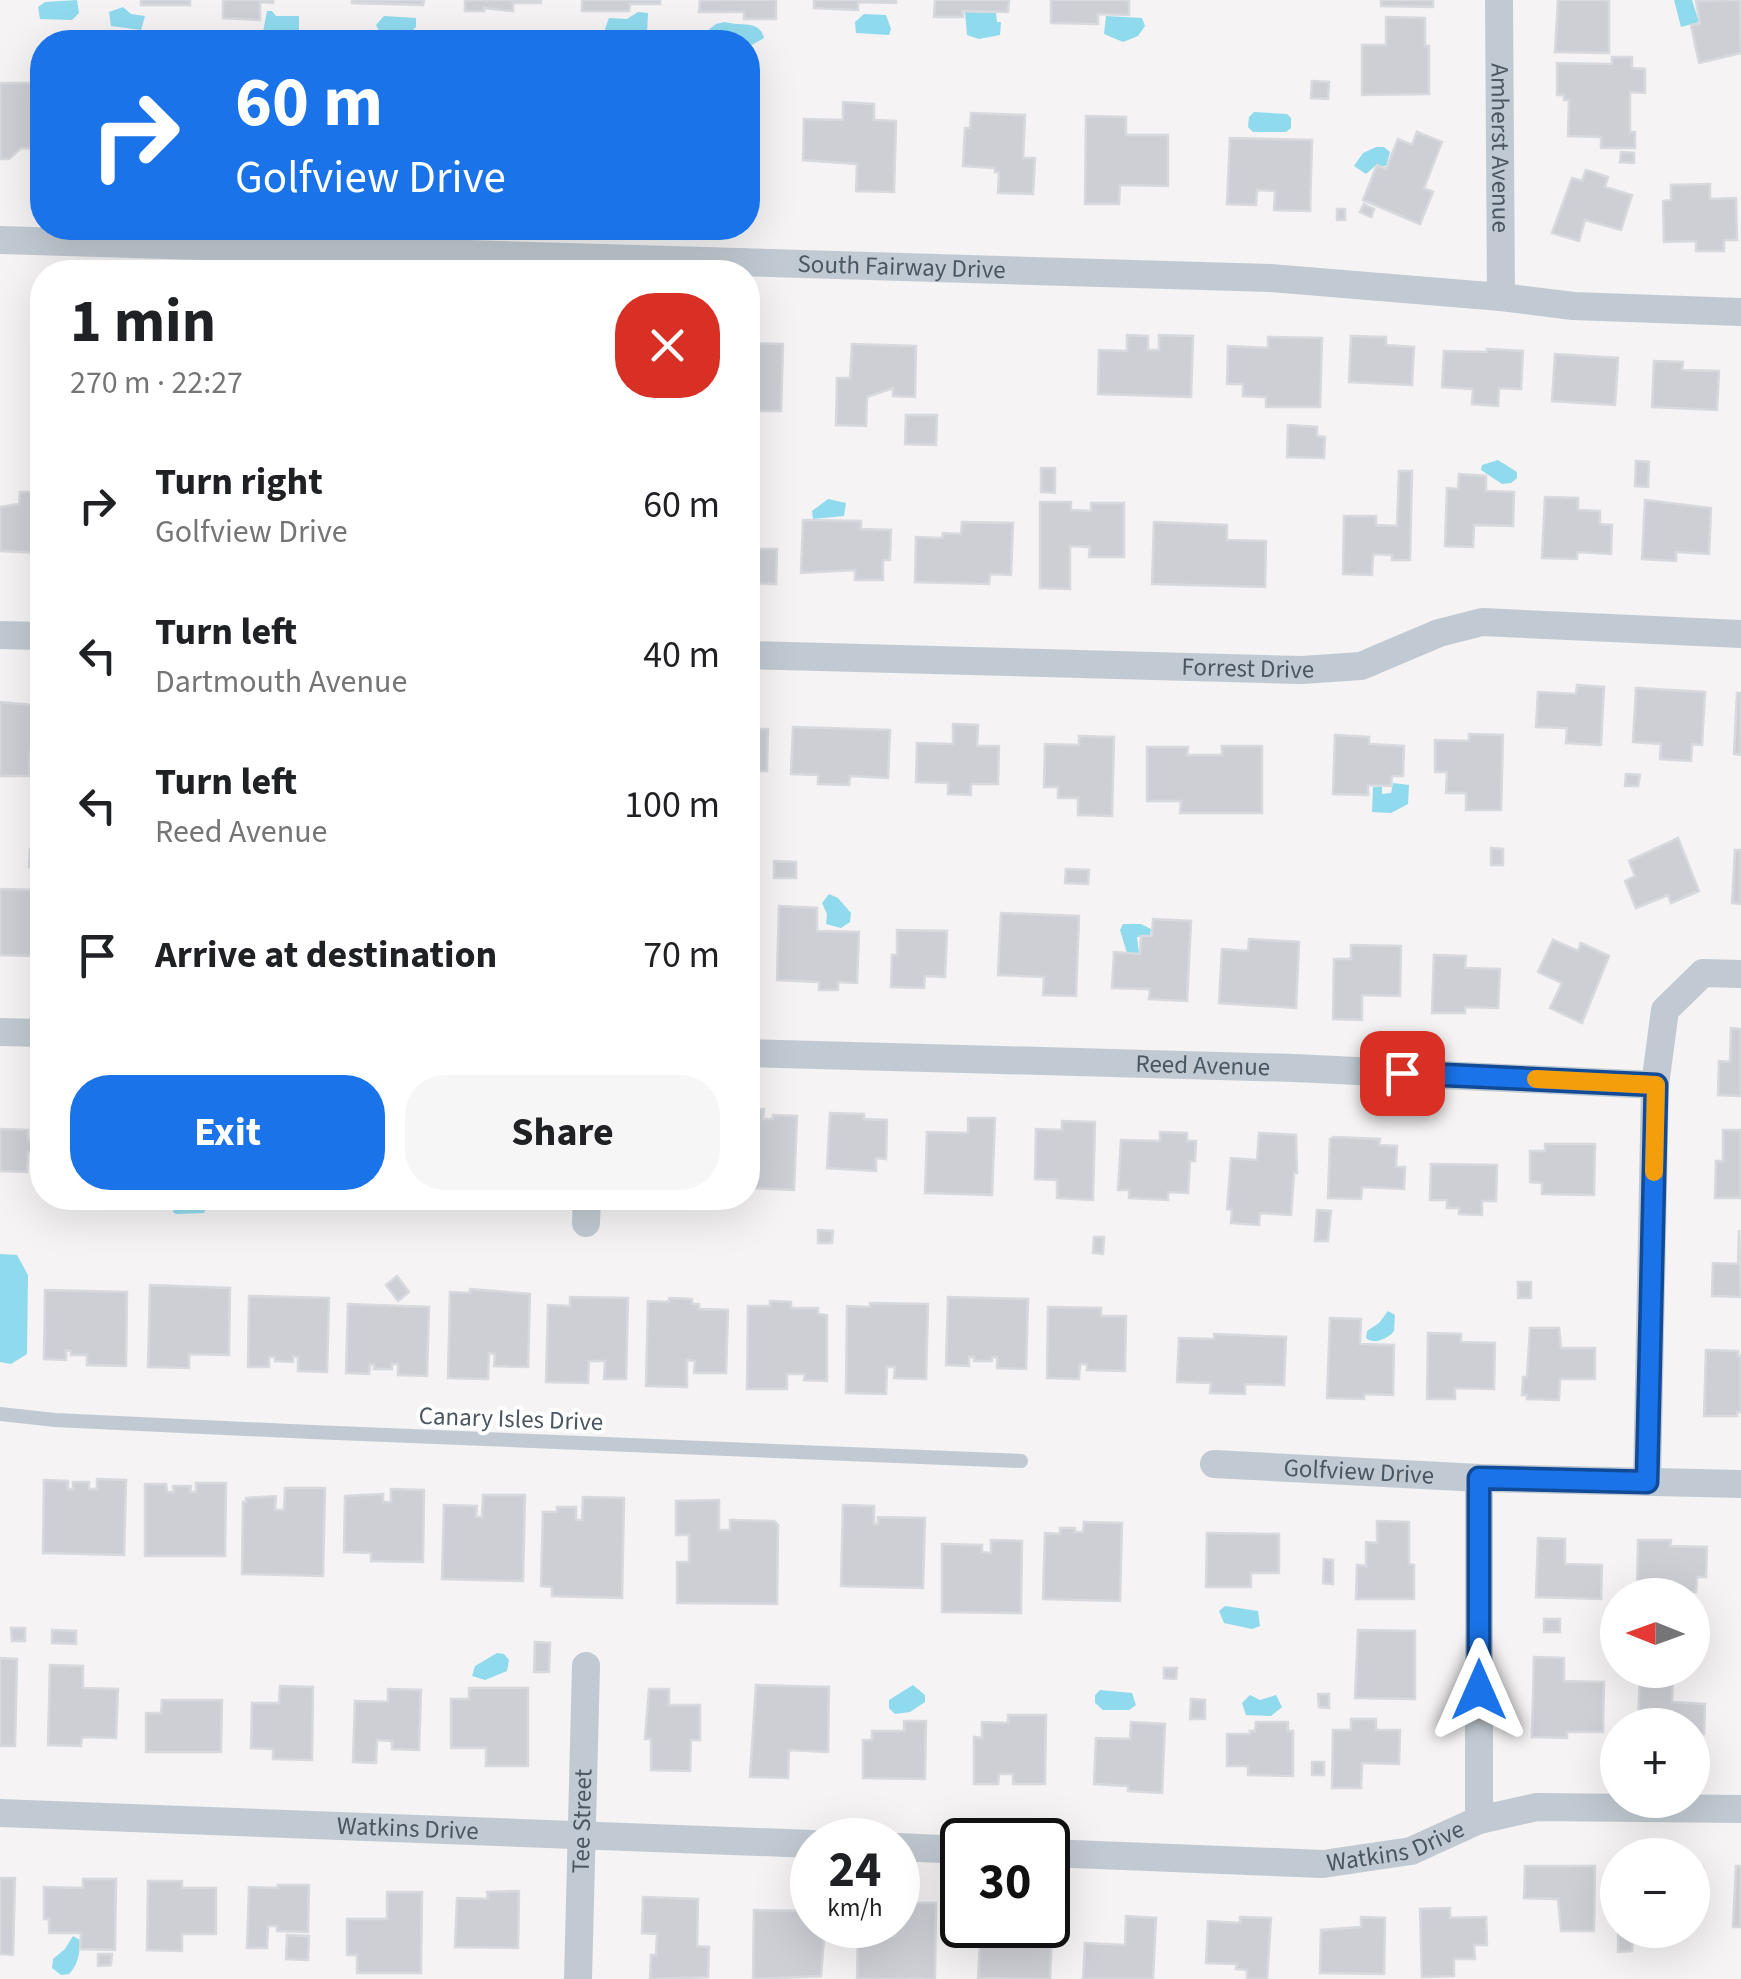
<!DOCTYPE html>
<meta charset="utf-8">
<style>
body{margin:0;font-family:"Source Sans 3",sans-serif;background:#f6f6f6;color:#202124;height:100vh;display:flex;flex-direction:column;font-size:38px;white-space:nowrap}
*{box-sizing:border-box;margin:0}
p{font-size:32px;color:#757577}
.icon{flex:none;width:55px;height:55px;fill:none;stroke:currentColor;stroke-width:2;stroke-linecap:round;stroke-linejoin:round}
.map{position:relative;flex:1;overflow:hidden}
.panel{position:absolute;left:30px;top:260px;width:730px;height:950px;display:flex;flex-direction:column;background:#fff;border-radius:40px;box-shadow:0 10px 40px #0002}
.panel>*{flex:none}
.banner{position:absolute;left:30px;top:30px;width:730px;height:210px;border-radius:40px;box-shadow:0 10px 40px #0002;background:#1a73e8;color:#fff;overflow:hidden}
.needle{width:65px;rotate:271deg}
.controls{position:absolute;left:1600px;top:1578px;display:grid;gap:20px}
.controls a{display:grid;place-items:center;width:110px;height:110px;border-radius:50%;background:#fff;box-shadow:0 10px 40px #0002;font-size:50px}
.speed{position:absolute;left:790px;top:1818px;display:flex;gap:20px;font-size:50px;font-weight:700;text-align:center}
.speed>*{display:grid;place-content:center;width:130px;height:130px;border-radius:50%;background:#fff;box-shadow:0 10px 40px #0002;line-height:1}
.speed small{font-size:25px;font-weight:400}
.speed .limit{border:5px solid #111;border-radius:15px;background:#fff;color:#111}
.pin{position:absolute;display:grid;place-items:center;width:85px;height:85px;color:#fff;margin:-42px;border-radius:20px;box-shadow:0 5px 15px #0006}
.me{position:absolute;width:110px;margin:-55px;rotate:0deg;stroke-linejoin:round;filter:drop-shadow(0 0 8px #0008)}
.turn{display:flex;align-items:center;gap:35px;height:210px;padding:0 40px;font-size:45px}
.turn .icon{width:130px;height:130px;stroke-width:2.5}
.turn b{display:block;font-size:70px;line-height:85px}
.round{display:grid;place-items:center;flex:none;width:105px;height:105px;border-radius:40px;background:#f6f6f6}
.head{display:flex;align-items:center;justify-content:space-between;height:170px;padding:0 40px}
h1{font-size:60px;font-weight:700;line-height:75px}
.action{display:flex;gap:20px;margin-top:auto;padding:20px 40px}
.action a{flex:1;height:115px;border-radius:40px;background:#1a73e8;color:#fff;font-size:40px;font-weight:700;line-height:115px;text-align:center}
.action a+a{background:#f6f6f6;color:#202124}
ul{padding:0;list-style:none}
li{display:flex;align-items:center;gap:30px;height:150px;padding:0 40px}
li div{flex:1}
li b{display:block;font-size:38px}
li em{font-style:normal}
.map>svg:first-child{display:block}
</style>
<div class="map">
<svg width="1741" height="1979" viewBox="0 0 1741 1979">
<rect width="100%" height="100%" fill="#f5f3f3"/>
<path fill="#90daee" d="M77 0 79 13 72 20 40 19 38 7 45 2Z
M1674 0H1692L1699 22 1681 27Z
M123 7 131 14 145 16 141 30 111 26 109 12Z
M267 11H272L276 16H299V33L263 32Z
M638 12 648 13 647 32 642 36 633 32 610 35 605 29 609 18 627 19Z
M965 12 996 13 997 22H1001L1000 35 979 39 967 35Z
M864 14 886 15 891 29 889 35 856 33 855 22Z
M384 16 416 18V27L406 38 382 36 376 25Z
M1106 16 1142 18 1145 26 1138 36 1123 42 1104 34Z
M725 22C740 27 760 19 764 38L750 46 748 42H711L707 31 716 24Z
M1254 112 1287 114 1291 118V128L1286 132H1253L1248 127 1249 117Z
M1376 147H1384L1390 152 1386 166H1375L1366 174 1354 166 1363 153Z
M1498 460 1517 472V478L1511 483 1502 484 1481 470 1482 465Z
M828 499 846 503 844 516 813 519 812 511Z
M1393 783 1409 785 1408 804 1391 813 1372 812 1373 787H1382V794L1391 793Z
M829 894 838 898 851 913 850 922 841 928 826 924 827 914 822 903Z
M1123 924H1141L1151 929 1150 935 1137 937 1139 953H1127L1120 930Z
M186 1198H204L207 1205 204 1213 176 1214 173 1212 175 1203Z
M0 1254 17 1255 28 1275 27 1354 11 1364 0 1362Z
M1388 1311 1395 1315 1394 1331C1388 1339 1374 1345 1366 1338L1367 1331 1379 1323Z
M1225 1606 1258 1611 1260 1626 1252 1629 1224 1623 1219 1611Z
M497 1653 504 1654 509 1660 507 1671 485 1680 472 1676 475 1666Z
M913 1685 925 1695V1702L910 1712 895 1714 889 1708V1700Z
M1100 1690 1132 1693 1136 1705 1129 1710H1103L1095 1703V1695Z
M1250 1695 1260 1700 1276 1695 1282 1707 1271 1716 1246 1715 1242 1703Z
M73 1936 80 1940C80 1953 78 1965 69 1974L61 1975 52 1968 53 1959 65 1949Z"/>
<path fill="#cdcfd5" stroke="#d7d9de" stroke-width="2.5" d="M141 0H190V5H141Z
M223 0H273V3L260 2V20L223 18Z
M352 0H424L423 5 352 3Z
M465 0H541V3H513V11L484 8V11H465Z
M582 0H660V4H630L629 11H582Z
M700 0H776V19H744V12H699Z
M814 0H896V3L858 2V10L814 8Z
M935 0H1009L1008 12 963 11V17H934Z
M1051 0H1129V15L1098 14V24L1051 23Z
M1381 0H1433V7L1381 6Z
M1558 0H1609V53L1555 52Z
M1740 0 1741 53 1699 63 1691 25 1700 23 1696 1Z
M1386 17 1425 18V46H1429V94L1362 95V45H1386Z
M1612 57H1632V68L1645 69V93L1630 92V132H1635V148H1601V137L1568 136 1569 100H1564V95H1557V63L1612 64Z
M35 77H42V149L21 148 9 159H0V83H35Z
M1312 81 1329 82 1328 99 1311 98Z
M843 102 874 104V120L896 121 894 192 856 191 857 164 803 160 804 119 843 120Z
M971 113 1025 115 1023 158H1035L1033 194 998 193 999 172H995V168L963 166 965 128H970Z
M1086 116 1126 117V135H1168V186L1120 185 1119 204H1085Z
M1417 132 1442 142 1424 188 1433 192 1420 224 1363 200 1377 165 1386 169 1398 139 1412 145Z
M1230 138 1312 140 1310 211 1274 210 1275 191 1257 190 1256 205 1227 204Z
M1621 152 1634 153V163L1620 162Z
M1586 170 1608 177 1605 187 1632 195 1621 230 1585 220 1579 241 1552 233 1572 178 1582 181Z
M1710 184V199L1736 198 1737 240H1724V251H1696V241L1664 242 1663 201 1671 200V185Z
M1364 204 1374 209 1371 217 1360 212Z
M1337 209H1345V220H1337Z
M1127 335 1148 336V350H1159V335L1193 336 1191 397 1098 394 1099 350 1127 351Z
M1351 336 1386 337V345L1414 347 1412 385 1349 382Z
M1268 337 1322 338 1320 407H1266V397L1243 396V384H1227L1228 346 1268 348Z
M748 343 783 344 781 411H748Z
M852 344 916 346 915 397 893 396V388L867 397 866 426 836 425 837 378H850Z
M1487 349 1523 351 1521 389 1499 388 1498 406 1472 404 1473 389 1442 387 1444 351 1487 352Z
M1555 354 1618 358 1615 405 1552 401Z
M1654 361 1683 362 1682 370 1719 371 1717 410 1652 407Z
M906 415H937L936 445 905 444Z
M1288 425 1317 427V436L1325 437 1324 458 1287 457Z
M1636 461 1649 462 1648 487 1635 486Z
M1041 468H1055V493L1041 492Z
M1399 471H1412L1410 560H1392V555L1373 554 1372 575 1343 574 1344 516H1376V525L1397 526Z
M1459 474 1486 476V491L1514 492 1513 526 1474 525 1473 547 1445 546 1447 488 1458 489Z
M20 492H42V553L0 551V507L19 504Z
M1545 497 1578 498V510L1600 511V524L1612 525 1611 554 1577 552V559L1542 558Z
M1645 500 1711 508 1709 554 1676 552V561L1642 559Z
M1040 502H1071V510L1091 511V503H1124V557H1089L1090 547 1070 546V589L1040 588Z
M803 520 861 521V529L891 530 890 560H883V580H855V570L801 573Z
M962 522 1013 523 1011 575 990 574 989 584 915 582 916 537 942 538 943 533 961 534Z
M1154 522 1227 525V540L1266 541 1265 587 1152 584Z
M748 536H752L751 549H777L776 584 748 583Z
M1577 685 1604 687 1601 745 1566 743 1567 728 1536 727 1538 692 1576 694Z
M1636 688 1705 692 1702 745 1692 744 1691 761 1660 759 1661 744 1633 742Z
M1737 693H1741V755L1734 754Z
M0 702 42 706V751H30L29 776H0Z
M953 724 978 725 977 746H999L998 784H971V795L948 794V783L916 782 917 743 953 744Z
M793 727 890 730 888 778 850 776 849 785 818 784V775L791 774Z
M748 729H768L767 771H748Z
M1469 734 1503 735 1501 810H1466V793H1446L1447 772H1435V740L1469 741Z
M1335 735 1369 737V744L1404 746 1403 776H1392L1391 786 1368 785V795L1333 794Z
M1079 736 1114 737 1112 816 1078 815V798H1058V787H1044L1045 744 1079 745Z
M1222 746H1262V813H1180L1181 801H1147V747H1188L1187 755H1222Z
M1626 774 1640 775 1638 786H1625Z
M1678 838 1699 891 1671 903 1668 895 1636 908 1625 881 1635 876 1629 861Z
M1491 848 1503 849V865H1491Z
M30 849H40V866L29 867Z
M1735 850H1741V904L1732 903Z
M774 861 796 862V878H774Z
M1066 869 1089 870 1088 884 1065 883Z
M0 889 35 890 33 956 0 955Z
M779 906 817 908V931L859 932 857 983 838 982V990H819V982L777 980Z
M1001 913 1079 916 1076 996 1043 995 1044 977 998 975Z
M1153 919 1191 921 1187 1001 1149 999 1150 989 1112 988 1114 952 1140 954 1141 936H1152Z
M897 930 947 931 945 977 925 976 924 988 891 987 892 955H897Z
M1249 939 1299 942 1296 1008 1219 1003 1222 949 1248 951Z
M1553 940 1578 951 1581 943 1609 956 1582 1023 1550 1008 1562 983 1538 972Z
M1351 945 1401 946 1400 996 1362 995V1020L1333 1019 1334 959H1351Z
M1434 955 1466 956 1465 968 1500 969 1498 1008 1465 1007V1013H1432Z
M1731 1028 1741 1029V1096L1718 1095 1719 1061 1730 1062Z
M748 1109H764L763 1119H773V1115L797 1116 794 1190 751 1188V1175H748Z
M830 1113 864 1114V1119L887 1120 886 1159 876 1158V1171L827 1168Z
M968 1118H995L992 1195 925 1193 927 1132 968 1133Z
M1062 1121 1095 1122 1093 1200 1057 1198V1180L1035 1179 1036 1129 1062 1130Z
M0 1129 28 1130V1140H38L37 1152H28L27 1172 0 1171Z
M1723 1130H1741V1198H1715L1716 1161H1723Z
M1160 1132 1187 1133V1141H1196L1195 1161H1190L1188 1193 1168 1192V1200L1129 1198V1190H1118L1121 1140 1160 1141Z
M1259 1133 1296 1135 1297 1173H1294L1291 1215 1260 1213 1259 1225 1231 1223 1232 1210 1227 1209 1231 1158 1257 1160Z
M1334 1137 1380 1139 1379 1145 1397 1146 1396 1167H1405L1404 1189 1362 1187 1361 1199 1328 1198 1330 1139Z
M1545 1144H1595L1594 1195 1542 1194V1183L1530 1182V1151H1545Z
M1431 1164 1497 1165 1496 1201H1482V1215L1459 1214V1208H1447V1200H1430Z
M1317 1210 1331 1211 1328 1241H1315Z
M818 1230 833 1231 832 1243H818Z
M1739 1230 1741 1297 1712 1296 1713 1263 1738 1264Z
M1094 1237H1104L1103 1254 1093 1253Z
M397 1276 409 1292 398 1301 386 1285Z
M1518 1282H1531V1298H1518Z
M150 1285 230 1288 229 1355 189 1354V1368L148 1367Z
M470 1289 530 1294 528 1367 494 1366 495 1354 489 1353 488 1379 448 1378 450 1292 470 1293Z
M45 1290 127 1292 126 1366 87 1365V1355H71V1351L66 1350V1360L44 1359Z
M249 1296 329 1298 327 1372 298 1371V1357L293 1356V1362L275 1361V1357H269V1367H248Z
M570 1297 628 1298 626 1379H604L605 1361H589L588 1383 546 1382 548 1305 570 1306Z
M948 1297 1028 1299 1026 1369 997 1368V1357H992V1361H974V1357H969V1366L946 1365Z
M669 1298 692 1299V1304H699V1309L728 1310 726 1373H694L695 1361 687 1360V1387L646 1386 648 1301 669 1302Z
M770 1301 791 1302V1308H818V1314L827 1315V1381L804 1380 805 1374H787V1389H747L748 1306H770Z
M870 1303 928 1304 926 1379 894 1378 895 1367H887L886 1394 846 1393 847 1306 870 1307Z
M348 1304 429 1307 427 1376 398 1375V1364H392V1369H374V1365L370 1364 369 1374 346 1373Z
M1048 1307 1101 1308V1316H1126L1125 1371 1087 1370V1364H1080L1079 1379 1047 1378Z
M1330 1318 1361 1319 1360 1344 1394 1345 1393 1395 1364 1394V1399L1327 1398Z
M1530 1328H1559L1561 1348H1595V1379H1560L1559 1400 1527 1399V1395H1522L1523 1377H1527Z
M1428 1333 1461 1334V1342L1495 1343 1494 1389 1455 1388V1399H1427Z
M1214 1334 1286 1337 1284 1385 1245 1384V1394L1210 1393 1211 1383 1177 1382 1179 1338 1214 1339Z
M1706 1350 1738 1351V1356H1741V1412H1737V1416H1704Z
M97 1479 126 1480 124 1555 43 1553 44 1480 68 1481V1489H73V1482H89V1489H97Z
M196 1483H226L225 1556H145V1484H166L167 1492H174L173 1486H191L190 1492H196Z
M285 1488H325L323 1576 242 1574 243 1502H246V1498L276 1496 275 1510H284Z
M391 1489 424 1490 423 1562 371 1561V1553L344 1552 345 1496 383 1494V1502H391Z
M483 1495H525L523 1581 442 1579 444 1505 477 1506 476 1517H482Z
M583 1497 624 1498 622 1598 552 1596V1587L541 1586 543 1512H557V1507H576V1520H582Z
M719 1500V1530H730V1520L774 1521 778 1525 777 1604 677 1603V1562H689V1535H676V1501Z
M843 1505 874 1506V1524H878V1517L925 1518 923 1588 841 1586Z
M1377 1521 1409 1522V1564L1414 1565V1599H1356L1357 1565 1366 1566V1542L1377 1543Z
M1084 1522 1122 1523 1120 1601 1043 1599 1045 1533 1060 1534V1528H1075V1532H1083Z
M1207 1533 1279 1534V1573H1251V1587H1206Z
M1538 1538 1565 1539V1564L1602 1565 1601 1599 1536 1597Z
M991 1540 1022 1541 1021 1613 942 1612V1544L982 1545V1552L991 1553Z
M1638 1540H1671L1670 1546 1707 1547 1706 1577H1697L1696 1592 1637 1595Z
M1324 1559 1333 1560V1584L1323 1583Z
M1544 1619H1560V1632H1544Z
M11 1628H25V1641H12Z
M52 1630 76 1631V1644L52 1643Z
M1358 1630 1415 1631V1699L1355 1698Z
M535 1642 550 1643 549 1672H534Z
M1534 1657 1564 1658V1681L1604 1682 1603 1732H1567V1738L1532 1737Z
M0 1658 17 1659 15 1746H0Z
M50 1665 83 1666V1688L118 1689 116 1738 82 1737 81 1746 48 1745Z
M1164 1668H1177L1176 1679 1164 1678Z
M1640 1674 1673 1675 1672 1702 1705 1704 1704 1734H1692V1725H1638Z
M756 1685 829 1687 828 1752 789 1750 788 1778 750 1777Z
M280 1686 313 1687 312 1760 273 1759V1749L251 1748 252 1703H279Z
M469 1688H528V1766H486V1748H451V1699H469Z
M388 1689 421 1690 419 1750 392 1749V1741L377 1740 376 1763 353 1762 355 1701 388 1702Z
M649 1689H669V1705H700V1740H691L690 1771 651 1770V1739H645Z
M1318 1694H1329V1708L1319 1707Z
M1191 1699 1205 1700V1719H1190Z
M162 1700H222L221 1752H146V1713H161Z
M1008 1715H1046L1045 1784H1013V1774H999L998 1784H974V1737L982 1738V1722L1008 1723Z
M1351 1719H1376V1730H1400L1399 1764 1362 1763 1361 1788H1332L1333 1730H1351Z
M904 1721H926L925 1779 863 1778V1740H872V1731H904Z
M1131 1722 1165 1724 1162 1793 1128 1791V1786L1094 1784 1096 1738 1130 1739Z
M1256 1722H1288V1731H1293V1776L1248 1775V1766H1227V1734H1250V1731H1255Z
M1312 1762H1324V1775H1312Z
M1525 1866H1595L1594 1931H1561L1558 1899 1524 1898Z
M1736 1866H1741V1927H1733Z
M1692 1867H1703L1702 1905H1692Z
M0 1878H15L13 1955 0 1954Z
M83 1879H116L115 1950 80 1949 81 1933H49V1919H44V1887L83 1888Z
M148 1881H182V1888H216V1934H182V1951L147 1950Z
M278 1885H309L308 1932 277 1931V1926H268L267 1948H247L249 1887 278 1888Z
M519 1891 518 1948 455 1947 457 1898 488 1899 487 1892Z
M387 1892H422L421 1973H357V1955H347V1919H387Z
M643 1897 698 1899 697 1946 709 1947 708 1977 650 1979 651 1955H656L657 1934 642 1933Z
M903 1903H936L935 1979H857L858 1935 895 1936V1926H902Z
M1450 1908V1918L1486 1917 1487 1945H1474L1475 1959H1454V1976L1422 1977 1420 1909Z
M754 1910 812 1911V1925H825L821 1976 753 1979Z
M1126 1916 1156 1918 1153 1979H1083L1085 1943 1125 1945Z
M1240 1917 1271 1918 1267 1979H1247V1970L1236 1969 1237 1964 1206 1963 1208 1921 1240 1923Z
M1361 1917 1385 1918 1384 1974 1320 1973 1321 1930 1361 1927Z
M981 1925H1018V1932L1052 1933 1050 1979 978 1978Z
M1618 1930H1633L1632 1951 1618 1952Z
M287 1935 309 1936 308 1960 286 1959Z
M98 1954H112L111 1965 98 1966Z"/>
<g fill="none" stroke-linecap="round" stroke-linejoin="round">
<path stroke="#c1cad2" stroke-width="14" d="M0 1414 55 1420 312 1432 1021 1461"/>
<g stroke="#c1cad2" stroke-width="28">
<path id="s1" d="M1499 0 1501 297"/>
<path id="s2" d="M0 240 1270 278 1501 297 1573 306 1741 312"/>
<path d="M0 635 42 636"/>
<path id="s3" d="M748 655 1302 670 1361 666 1439 633 1482 622 1741 634"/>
<path d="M0 1032 42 1033"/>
<path id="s4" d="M748 1053 1294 1068 1655 1085"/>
<path d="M586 1223 587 1198"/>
<path id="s5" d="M1214 1464 1479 1478 1741 1484"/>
<path d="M1479 1478V1820"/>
<path d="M1647 1482 1655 1085 1665 1010 1703 973 1741 974"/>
<path id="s6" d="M0 1813 812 1844"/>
<path d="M898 1847 962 1850"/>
<path id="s7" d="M1048 1853 1323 1864 1411 1851 1479 1820 1537 1807 1741 1809"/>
<path id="s8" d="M578 1979 586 1666"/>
</g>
</g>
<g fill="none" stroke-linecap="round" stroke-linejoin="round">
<defs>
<path id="route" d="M1402 1073 1656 1085 1647 1482 1479 1478V1690"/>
</defs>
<use href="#route" stroke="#114b97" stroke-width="25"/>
<use href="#route" stroke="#1a73e8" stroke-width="18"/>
<path stroke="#f59e0b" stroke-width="18" d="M1536 1079 1656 1085 1654 1172"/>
</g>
<g text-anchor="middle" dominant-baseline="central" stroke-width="8" stroke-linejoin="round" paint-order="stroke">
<g font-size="25" fill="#4a5661" stroke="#fff">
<text stroke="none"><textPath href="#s1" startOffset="148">Amherst Avenue</textPath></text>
<text stroke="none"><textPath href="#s2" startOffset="902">South Fairway Drive</textPath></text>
<text stroke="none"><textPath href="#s3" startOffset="500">Forrest Drive</textPath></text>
<text stroke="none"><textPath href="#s4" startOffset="455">Reed Avenue</textPath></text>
<text transform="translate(511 1419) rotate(2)">Canary Isles Drive</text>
<text stroke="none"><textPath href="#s5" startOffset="145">Golfview Drive</textPath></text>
<text stroke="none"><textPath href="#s8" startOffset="158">Tee Street</textPath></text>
<text stroke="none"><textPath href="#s6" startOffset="408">Watkins Drive</textPath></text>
<text stroke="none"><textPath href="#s7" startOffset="350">Watkins Drive</textPath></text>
</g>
</g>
</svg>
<div class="controls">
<a><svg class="needle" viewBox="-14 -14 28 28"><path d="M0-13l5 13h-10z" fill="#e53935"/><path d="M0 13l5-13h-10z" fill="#757577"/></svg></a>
<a>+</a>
<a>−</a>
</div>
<div class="speed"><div>24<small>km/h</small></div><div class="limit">30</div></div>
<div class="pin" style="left:1402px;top:1073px;background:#d93025"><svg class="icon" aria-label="arrive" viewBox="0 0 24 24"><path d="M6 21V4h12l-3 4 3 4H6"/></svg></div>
<svg class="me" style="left:1479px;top:1690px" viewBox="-20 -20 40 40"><path d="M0-17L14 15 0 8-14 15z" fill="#1a73e8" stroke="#fff" stroke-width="4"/></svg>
<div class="banner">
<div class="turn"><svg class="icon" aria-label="right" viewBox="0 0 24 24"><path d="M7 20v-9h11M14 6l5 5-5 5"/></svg><div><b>60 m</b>Golfview Drive</div></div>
</div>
<section class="panel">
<div class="head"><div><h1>1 min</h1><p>270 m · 22:27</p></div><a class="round" style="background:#d93025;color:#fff"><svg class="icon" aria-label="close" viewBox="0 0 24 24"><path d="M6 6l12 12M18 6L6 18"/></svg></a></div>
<ul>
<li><svg class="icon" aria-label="right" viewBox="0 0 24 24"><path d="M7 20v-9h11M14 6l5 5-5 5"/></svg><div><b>Turn right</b><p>Golfview Drive</p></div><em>60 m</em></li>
<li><svg class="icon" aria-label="left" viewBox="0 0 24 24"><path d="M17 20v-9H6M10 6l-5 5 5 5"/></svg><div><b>Turn left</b><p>Dartmouth Avenue</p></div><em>40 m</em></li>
<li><svg class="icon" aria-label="left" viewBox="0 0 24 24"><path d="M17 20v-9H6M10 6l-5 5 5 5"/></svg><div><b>Turn left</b><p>Reed Avenue</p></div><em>100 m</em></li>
<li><svg class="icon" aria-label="arrive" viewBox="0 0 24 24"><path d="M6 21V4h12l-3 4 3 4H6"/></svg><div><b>Arrive at destination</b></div><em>70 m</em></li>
</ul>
<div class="action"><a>Exit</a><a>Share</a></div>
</section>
</div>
